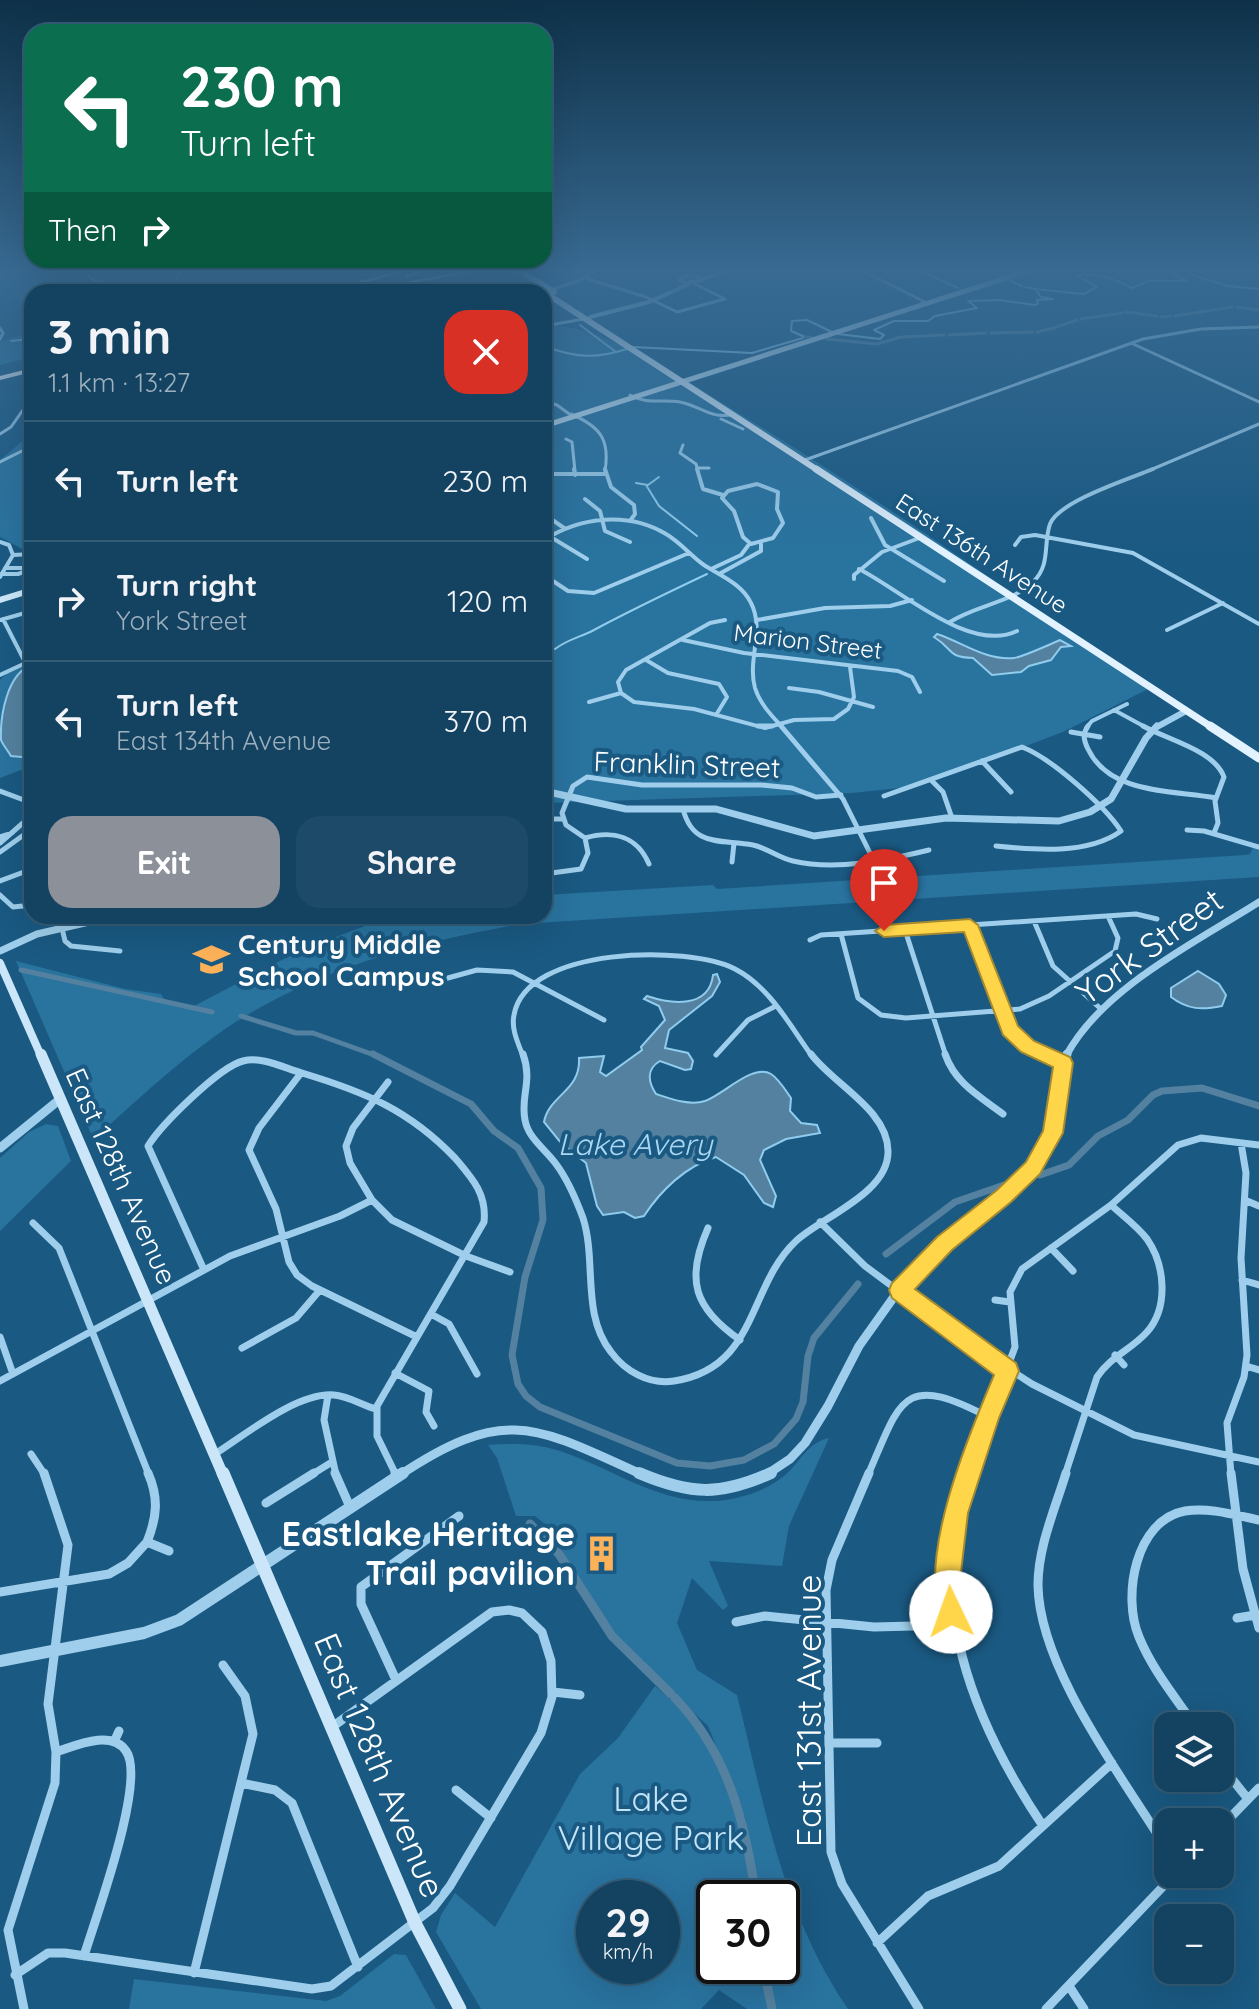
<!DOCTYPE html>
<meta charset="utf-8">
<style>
body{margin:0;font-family:Quicksand,sans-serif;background:#1d4a68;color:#f1f3f6;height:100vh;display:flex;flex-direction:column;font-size:30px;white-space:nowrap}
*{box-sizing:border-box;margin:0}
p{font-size:26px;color:#9db0be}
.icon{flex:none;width:44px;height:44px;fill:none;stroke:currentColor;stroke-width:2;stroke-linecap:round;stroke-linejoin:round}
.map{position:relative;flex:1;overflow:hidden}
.drawer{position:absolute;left:24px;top:284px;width:528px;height:640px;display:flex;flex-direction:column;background:#144362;border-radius:24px;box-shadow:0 8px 32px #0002,0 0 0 2px #335c77}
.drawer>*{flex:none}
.banner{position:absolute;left:24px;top:24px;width:528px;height:244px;border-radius:24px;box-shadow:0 8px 32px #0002,0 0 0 2px #335c77;background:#0b6e4f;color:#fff;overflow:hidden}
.buttons{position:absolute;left:1154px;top:1712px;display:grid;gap:16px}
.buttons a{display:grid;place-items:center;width:80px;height:80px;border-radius:16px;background:#144362;box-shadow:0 8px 32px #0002,0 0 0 2px #335c77;font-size:40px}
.speed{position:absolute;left:576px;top:1880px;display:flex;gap:16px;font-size:40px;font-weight:700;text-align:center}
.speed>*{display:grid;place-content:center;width:104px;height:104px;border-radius:50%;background:#144362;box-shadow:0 8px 32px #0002,0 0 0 2px #335c77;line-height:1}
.speed small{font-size:20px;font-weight:400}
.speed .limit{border:4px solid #111;border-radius:12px;background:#fff;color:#111}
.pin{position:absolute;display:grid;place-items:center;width:68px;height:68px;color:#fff;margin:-82px -34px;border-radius:50% 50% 50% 0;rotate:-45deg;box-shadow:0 0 8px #0007}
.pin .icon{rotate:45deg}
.me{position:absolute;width:88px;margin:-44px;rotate:357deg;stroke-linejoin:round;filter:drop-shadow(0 0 6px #0008)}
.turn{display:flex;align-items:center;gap:28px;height:168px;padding:0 24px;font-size:36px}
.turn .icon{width:104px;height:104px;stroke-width:2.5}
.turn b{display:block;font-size:56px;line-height:68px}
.then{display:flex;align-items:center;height:76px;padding:0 24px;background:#0003;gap:16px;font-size:30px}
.round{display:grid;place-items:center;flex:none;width:84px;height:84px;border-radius:24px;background:#1d4a68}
.summary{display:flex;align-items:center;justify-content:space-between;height:136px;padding:0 24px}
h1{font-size:48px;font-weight:700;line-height:60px}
.action{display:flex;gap:16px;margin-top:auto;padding:16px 24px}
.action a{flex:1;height:92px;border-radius:24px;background:#8c9099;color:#fff;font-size:32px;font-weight:700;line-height:92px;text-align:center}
.action a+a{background:#1d4a68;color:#f1f3f6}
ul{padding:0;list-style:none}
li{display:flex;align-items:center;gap:24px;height:120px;padding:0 24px;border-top:2px solid #335c77}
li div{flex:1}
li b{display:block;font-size:30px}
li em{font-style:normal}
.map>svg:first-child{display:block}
</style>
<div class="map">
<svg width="1259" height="2009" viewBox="0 0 1259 2009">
<rect width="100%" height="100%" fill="#1a5982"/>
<path fill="#29739f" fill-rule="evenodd" d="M544 323C618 331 678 376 740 414 880 499 1014 595 1150 688L1063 732 919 786 852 793 544 803Z
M32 332V357L0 365V341Z
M32 433V554L0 537V460Z
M32 662V775L21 770 0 778V680L7 673Z
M1259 846V877L521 924C425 941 340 962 254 1011 199 1042 144 1094 96 1137L92 1136 16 961 125 989 161 994 165 1001 194 1006 301 950 365 926 405 916H544V895L713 885 717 889 1245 855 1250 854 1253 847Z
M46 1124 58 1126 71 1161 0 1231V1158L29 1132Z
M829 1438 789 1526 782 1566 709 1561 728 1606 723 1610 692 1578 677 1623 697 1670 737 1695C765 1808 782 1911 848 2009H776L768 1989 766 1966H782V1898H759L745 1817 708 1726 634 1657 595 1610 550 1528 535 1516H516L497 1458 488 1445C512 1443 536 1443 560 1451 610 1467 655 1502 710 1501 735 1501 764 1492 784 1476 801 1462 806 1443 829 1438Z
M655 1686 703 1727 733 1805 746 1853 751 1898H714V1966H759L770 2009H747L719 1990 701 2009H481L436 1932 441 1915 455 1893 495 1927 580 1774 618 1738ZM662 1898V1966H594V1898Z
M394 1954 406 1955 436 2009H129L134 1979 326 2001 340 1996Z"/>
<path fill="#53819f" stroke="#90cced" stroke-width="2" d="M937 634C962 642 986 661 1014 658 1022 657 1051 644 1060 640L1071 646 1061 647 1051 660 1029 666 1021 672 992 675 973 658C946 657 955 650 934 637Z
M32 665V758L11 756C8 751 3 745 1 740 0 716 7 673 32 665Z
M1198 971 1219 984 1226 995 1222 1006C1202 1010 1188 1010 1171 997V988Z
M717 974 720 982 712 996 669 1030 665 1048 688 1053 693 1061 691 1069 685 1070 660 1061C646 1069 648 1082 656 1094 671 1099 690 1106 705 1101 723 1095 753 1063 771 1074 779 1079 786 1091 791 1098L790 1111 801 1123 817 1125 820 1133 786 1139 764 1150 760 1160 776 1196 773 1207 764 1203 744 1175 716 1157C686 1166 661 1190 644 1216L635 1218 624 1212 603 1215 597 1206 586 1163 561 1143 544 1122C549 1095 581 1091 579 1058L604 1056 600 1072 606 1076 642 1050 641 1047 665 1020 659 1006 644 999 647 996C671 1004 709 1009 713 975Z"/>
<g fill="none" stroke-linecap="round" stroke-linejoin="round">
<path stroke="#90cced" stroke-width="2" d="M79 269 95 281 109 283 102 289 105 292
M916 269 958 288
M1192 269 1189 274 1228 286 1259 289
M1011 281 1022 286
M1025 287 1035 289
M172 292 180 269
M193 292H202
M580 325 616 352
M838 334 880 339 884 335 874 330 894 321H928L935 316 977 308 968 301 1000 300 1034 305 1038 304 1037 300 1053 299 1041 297 1035 289 1084 294 1097 287 1077 275C1098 274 1114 278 1132 288L1148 281H1187L1174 275 1175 269
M805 337 791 331 792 321 807 320 832 332
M11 341 29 339
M544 346C576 358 595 359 627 349
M633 347 752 353 803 338
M636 483 648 485 659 477
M646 485 659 506 697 536
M555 649C568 639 581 637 594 630 631 610 669 592 707 574"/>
<path stroke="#53819f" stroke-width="3" d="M1237 307 1259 310
M1126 312 1157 316
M1175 316 1232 307
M1161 317 1170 316
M1081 319 1122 313
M1056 327 1077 320
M1037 332 1054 328
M991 333 1033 332
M949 335 986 333
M805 337H811
M827 339 877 344 901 337 944 335"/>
<path stroke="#53819f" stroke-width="5" d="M21 970 212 1012
M241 1016 296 1033H313L377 1056"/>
<path stroke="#53819f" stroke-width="7" d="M373 1054 471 1104 494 1131 518 1148 541 1188 543 1220 525 1277 512 1355 518 1384 526 1396 540 1407 677 1463 710 1466 744 1460 774 1444 796 1419 803 1402 808 1356 814 1338 858 1284
M1040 1175 1069 1165 1098 1136 1128 1120 1153 1095 1162 1091 1202 1088 1259 1106
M886 1254 955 1202 1004 1185"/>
<path stroke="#53819f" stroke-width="9" d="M530 1524 559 1554 612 1636 671 1694
M675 1698C728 1753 746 1824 756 1898
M763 1966 772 2009"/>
<path stroke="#9eceeb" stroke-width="3" d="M859 269 927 303
M585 278 646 297 677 312
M550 290 581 280 596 269
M381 292H395
M677 312 725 299 695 284
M544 326 584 319
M0 328 3 333 0 339
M1131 343 1259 402
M630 395C648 405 661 399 680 402 701 406 711 420 734 414
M544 401 557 405 572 416
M571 414C601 427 610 440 605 471
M721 419 743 429
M0 434 11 427 32 397
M566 439 572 442 575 471
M683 445 680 453 696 464 698 471
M805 460 1143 339 1201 329 1259 327
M0 462 32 446
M697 468H709
M1148 471 1259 424"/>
<path stroke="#9eceeb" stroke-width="4" d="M574 469 575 475
M605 469 611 487 634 505 635 514 630 521
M697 469 703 489 723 495
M544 474H604
M757 484 778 492 777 509 783 523 773 538 751 544 743 537 734 511 722 498 728 491Z
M585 499 600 511 605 531 630 542
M544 514 564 528
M871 518 885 545 944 581
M549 536 587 559
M544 540C580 517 628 511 666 534 680 542 691 556 704 565 721 576 742 584 751 603 765 630 747 660 755 688 760 704 772 716 783 728
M0 542 9 545 13 555 0 577
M1015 545 1021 537 1035 535 1133 553 1259 624
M13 555 32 554
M5 568H28
M711 569 741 555 750 543
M859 569C901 590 970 654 1017 631
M1 574H18L32 569
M719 574 761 551V544
M544 575 568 591 594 593 689 553
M854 579V575L882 552 922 537
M3 619 25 662
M0 620 32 611
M757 620 825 608 890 606 912 600
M950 622C976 605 1011 603 1033 582 1051 565 1043 544 1050 524 1059 501 1129 479 1153 469
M1167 630 1223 603
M683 640 744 653 898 671 912 677 920 692
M646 660 668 673 719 684 727 697 716 715
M0 675 32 660
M789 688 819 692 873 707
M621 693 634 702 694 709 765 728 794 720 834 719 848 709 854 697 850 667
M621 693 618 682 626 670 710 623 725 620
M589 702 621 693
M1114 710 1147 728
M1086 728 1092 721 1127 704"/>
<path stroke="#9eceeb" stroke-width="5" d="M758 726H772
M781 726 843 799 873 859
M1088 726C1082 734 1084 741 1088 749 1110 795 1173 790 1216 798
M1143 726C1168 740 1214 750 1224 777L1215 801 1218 823 1214 833
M1071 732 1100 737
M982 761 1011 792
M932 781 943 792 952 818
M0 791 32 803
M884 796 1022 747C1051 758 1104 805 1121 831 1088 855 1034 850 996 846
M683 809C693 848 721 839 753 845 767 848 779 858 793 861 836 871 888 860 929 850
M544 819H562
M1187 830 1204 831 1259 847
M0 837 12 833
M585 838C613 830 637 836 649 864
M0 843 32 815
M0 852 32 829
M732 862 734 843
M544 874 581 869 588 853 585 838 566 825 562 813 573 786 587 777 642 785H761L792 788 816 797 841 795
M0 881 32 869
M0 895 13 907 32 905
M1034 921 1053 966 1101 1009
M970 925 1010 1030 1028 1047 1048 1056
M62 928 65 941 71 946 120 951
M905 930 946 1056
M841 934 858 998 881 1015 906 1018 1020 1009 1049 996 1115 951 1118 938 1108 916
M810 940 821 935 1136 914 1157 919
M426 984 477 970 513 972 604 1020
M716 1055 748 1020 774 1007
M523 1056C518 1043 511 1029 514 1015 526 946 688 945 735 969 770 987 790 1026 812 1056"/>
<path stroke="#9eceeb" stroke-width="7" d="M523 1054C533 1082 520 1096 525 1120 528 1138 545 1149 556 1164 568 1180 576 1199 583 1218 597 1262 581 1314 611 1352 625 1371 649 1385 674 1381 758 1368 747 1287 796 1241 822 1217 889 1193 888 1151 888 1110 833 1084 811 1054
M945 1054C955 1083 979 1096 1003 1114
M1043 1054 1063 1063
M301 1073 259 1128 249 1150 276 1209 289 1262 297 1275 312 1286 417 1337
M388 1082 353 1128 346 1146 350 1163 372 1200 392 1220 466 1256 510 1272
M1247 1201 1259 1206
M820 1222 865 1266 963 1339 1032 1384 1134 1435 1259 1462
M33 1223 59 1248 149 1475
M708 1228C685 1280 694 1308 740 1340
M1051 1248 1073 1271
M204 1270 148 1146C161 1125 219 1067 243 1061 262 1056 284 1068 302 1073 365 1092 409 1110 455 1158 472 1178 487 1194 484 1222L377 1406V1436L396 1475
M1242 1280 1259 1285
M995 1300 1010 1302
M431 1314 449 1324 477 1374
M0 1337 13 1374
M242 1348 296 1318 320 1290
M1115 1355 1124 1365
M1246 1366 1259 1370
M395 1373 429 1391 426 1412 434 1426
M0 1381 230 1256 340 1216 372 1200
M328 1395 324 1420 336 1475
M31 1454 45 1475
M215 1454C245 1435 297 1392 334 1395 348 1396 362 1405 376 1409
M311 1475 332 1462
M868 1475C901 1399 902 1372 988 1417
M967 1475 1015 1347 1010 1292 1022 1269 1111 1205 1178 1145 1201 1138 1259 1145
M1065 1475 1097 1377C1110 1357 1132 1349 1147 1332 1169 1307 1165 1265 1147 1239 1137 1226 1123 1216 1111 1205
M1231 1475 1227 1423 1244 1377 1247 1355 1241 1258 1246 1173 1241 1143"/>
<path stroke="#9eceeb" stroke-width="9" d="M148 1473C159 1498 157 1517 147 1542L169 1551
M335 1473 350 1507
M395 1473 397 1476
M869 1473 832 1560 826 1590 831 1852 842 1884 919 2009
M968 1473C924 1599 972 1720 1043 1826
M1066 1473C1055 1509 1038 1547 1038 1585 1039 1669 1124 1779 1168 1851
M1231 1473 1243 1569 1259 1628
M266 1503 314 1473
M0 1592 109 1574 128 1563 147 1542
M1237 1618 1255 1615
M736 1622 765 1616 874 1627 953 1625
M396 1680 361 1604V1587L459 1516
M553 1692 580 1695
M1195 1726C1175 1697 1152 1669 1139 1637 1122 1597 1135 1520 1185 1511 1209 1507 1235 1515 1259 1520
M114 1742 119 1731
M829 1743H877
M56 1752C75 1746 111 1729 126 1751 147 1780 95 1919 84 1956
M1220 1764 1248 1799
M241 1783 275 1790 292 1803 358 1967
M456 1790 491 1818
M1220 1828 1259 1788
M877 1943 928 1896 999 1866 1112 1763
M194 1973 253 1734 245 1696 223 1665
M15 1975 48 1953H65L312 1989 331 1986 433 1908 450 1886 541 1733 552 1697 551 1661 542 1632 522 1613 509 1610 492 1612 332 1727
M1069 1986 1084 2009
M24 2009 8 1930 55 1783 56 1752 48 1704 68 1545 44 1473
M1046 2009 1175 1874"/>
<path stroke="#9eceeb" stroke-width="4" d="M685 275 698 276 702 280 686 283 680 280Z
M702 279 732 269
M590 317 649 302 689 284"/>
<path stroke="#9eceeb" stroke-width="6" d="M1155 728 1186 711"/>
<path stroke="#9eceeb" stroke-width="7" d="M544 791 626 809H716L814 836 946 818 1059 821 1090 812 1111 799 1146 738 1157 726
M0 951 37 934 115 916
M1066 1056C1102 988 1196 942 1259 902"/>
<path stroke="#9eceeb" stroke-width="9" d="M0 1148 59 1100
M400 1475C506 1405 535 1426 643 1475
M766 1475 790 1459 805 1443 828 1406 859 1346 896 1294 935 1252 1003 1198 1033 1168 1050 1137 1067 1054"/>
<path stroke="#9eceeb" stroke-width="12" d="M639 1473C691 1495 720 1496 771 1473
M0 1661 144 1633 179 1620 403 1473"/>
<path stroke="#cae6f8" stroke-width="5" d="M544 426 1034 269"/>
<path stroke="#cae6f8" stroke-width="6" d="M0 600 32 590"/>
<path stroke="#cae6f8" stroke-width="8" d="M0 963 41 1056"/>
<path stroke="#cae6f8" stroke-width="11" d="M41 1054 223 1475"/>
<path stroke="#cae6f8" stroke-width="13" d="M223 1473 415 1923 460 2009"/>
<path stroke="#e2f2ff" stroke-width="6" d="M518 269 554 292
M544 292 819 471"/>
<path stroke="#e2f2ff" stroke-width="7" d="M816 469 1213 728"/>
<path stroke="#e2f2ff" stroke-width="9" d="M1210 726 1259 758"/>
<path fill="#fff" fill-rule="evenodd" d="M406 269H416L328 292H318Z
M426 269H436L407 278 404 276Z
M478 269H492L360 292H347Z
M501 269H509L519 274 514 275Z
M32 368V372L0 380V376Z"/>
</g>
<linearGradient id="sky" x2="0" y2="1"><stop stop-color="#0e3148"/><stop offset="0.49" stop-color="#386a92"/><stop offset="1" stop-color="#386a92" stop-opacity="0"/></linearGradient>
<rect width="1259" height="550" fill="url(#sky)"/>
<path fill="#ffd54a" stroke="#a68a30" stroke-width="2" d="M970 919 978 925 1018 1026 1034 1041 1070 1057 1073 1063 1063 1133 1040 1174 1011 1202 952 1250 915 1289 1016 1363 1019 1371 999 1418 968 1513 961 1572 964 1612 960 1621 951 1625 942 1621C916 1558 969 1434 994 1375L892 1298 889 1290 892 1283 937 1237 997 1190 1026 1162 1043 1131 1053 1067 1021 1052 1003 1035 964 932 884 937 875 931 884 925Z"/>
<defs>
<symbol id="school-bare" viewBox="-9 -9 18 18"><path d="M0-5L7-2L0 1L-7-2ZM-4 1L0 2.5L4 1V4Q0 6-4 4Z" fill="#fdb259" stroke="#1a5982" stroke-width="2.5" paint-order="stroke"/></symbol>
<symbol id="building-bare" viewBox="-9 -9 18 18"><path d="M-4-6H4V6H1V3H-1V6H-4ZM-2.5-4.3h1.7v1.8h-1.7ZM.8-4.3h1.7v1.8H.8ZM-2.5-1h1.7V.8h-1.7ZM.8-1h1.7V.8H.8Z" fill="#fdb259" stroke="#1a5982" stroke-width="2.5" paint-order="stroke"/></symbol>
</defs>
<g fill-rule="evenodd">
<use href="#school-bare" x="186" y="934" width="51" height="51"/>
<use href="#building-bare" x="576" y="1528" width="51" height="51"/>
</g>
<g text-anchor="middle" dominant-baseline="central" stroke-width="8" stroke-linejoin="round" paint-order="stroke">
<g font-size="24" fill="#fff" stroke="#1a5982">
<text transform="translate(982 553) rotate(33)">East 136th Avenue</text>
<text transform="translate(808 641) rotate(7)">Marion Street</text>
</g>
<g font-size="28" fill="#fff" stroke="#1a5982">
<text transform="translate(687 764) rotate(2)">Franklin Street</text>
<text transform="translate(122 1176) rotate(66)">East 128th Avenue</text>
</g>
<g font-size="28" font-weight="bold" fill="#fff" stroke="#1a5982" text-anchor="start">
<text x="238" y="943">Century Middle<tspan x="238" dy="32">School Campus</tspan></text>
</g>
<g font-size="30" font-style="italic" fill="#a9d7f3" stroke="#1a5982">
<text x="635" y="1144">Lake Avery</text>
</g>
<g font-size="34" fill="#fff" stroke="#1a5982">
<text transform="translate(1149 946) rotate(-36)">York Street</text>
<text transform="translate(808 1711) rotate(-90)">East 131st Avenue</text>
<text transform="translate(380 1765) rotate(67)">East 128th Avenue</text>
</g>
<g font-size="34" font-weight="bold" fill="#fff" stroke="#1a5982" text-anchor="end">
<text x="575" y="1533">Eastlake Heritage<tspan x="575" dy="39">Trail pavilion</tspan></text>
</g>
<g font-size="34" fill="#c2e4f8" stroke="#1a5982">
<text x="651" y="1798">Lake<tspan x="651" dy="39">Village Park</tspan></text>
</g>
</g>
</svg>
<div class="buttons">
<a><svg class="icon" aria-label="layers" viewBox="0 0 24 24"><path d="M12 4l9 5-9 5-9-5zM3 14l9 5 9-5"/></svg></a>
<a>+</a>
<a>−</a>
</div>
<div class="speed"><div>29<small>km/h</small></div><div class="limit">30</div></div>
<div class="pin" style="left:884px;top:931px;background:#d93025"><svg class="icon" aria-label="arrive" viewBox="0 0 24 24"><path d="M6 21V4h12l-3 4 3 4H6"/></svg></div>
<svg class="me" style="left:951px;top:1612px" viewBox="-20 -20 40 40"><circle r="19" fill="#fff"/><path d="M0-13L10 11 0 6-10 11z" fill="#ffd54a"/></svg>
<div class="banner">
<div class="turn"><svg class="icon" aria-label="left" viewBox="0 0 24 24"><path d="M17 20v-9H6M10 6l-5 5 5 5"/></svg><div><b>230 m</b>Turn left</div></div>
<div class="then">Then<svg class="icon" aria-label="right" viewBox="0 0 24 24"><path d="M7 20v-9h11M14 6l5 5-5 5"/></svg></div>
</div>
<section class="drawer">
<div class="summary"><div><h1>3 min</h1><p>1.1 km · 13:27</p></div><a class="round" style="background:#d93025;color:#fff"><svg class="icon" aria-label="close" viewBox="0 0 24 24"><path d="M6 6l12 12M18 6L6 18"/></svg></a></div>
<ul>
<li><svg class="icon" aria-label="left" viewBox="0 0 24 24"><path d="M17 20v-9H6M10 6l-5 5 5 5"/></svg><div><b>Turn left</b></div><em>230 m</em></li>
<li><svg class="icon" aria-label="right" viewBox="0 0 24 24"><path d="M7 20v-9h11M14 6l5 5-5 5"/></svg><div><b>Turn right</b><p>York Street</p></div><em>120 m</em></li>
<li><svg class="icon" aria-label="left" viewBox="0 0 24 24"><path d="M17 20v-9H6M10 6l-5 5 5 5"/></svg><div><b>Turn left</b><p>East 134th Avenue</p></div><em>370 m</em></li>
</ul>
<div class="action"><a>Exit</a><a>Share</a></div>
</section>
</div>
